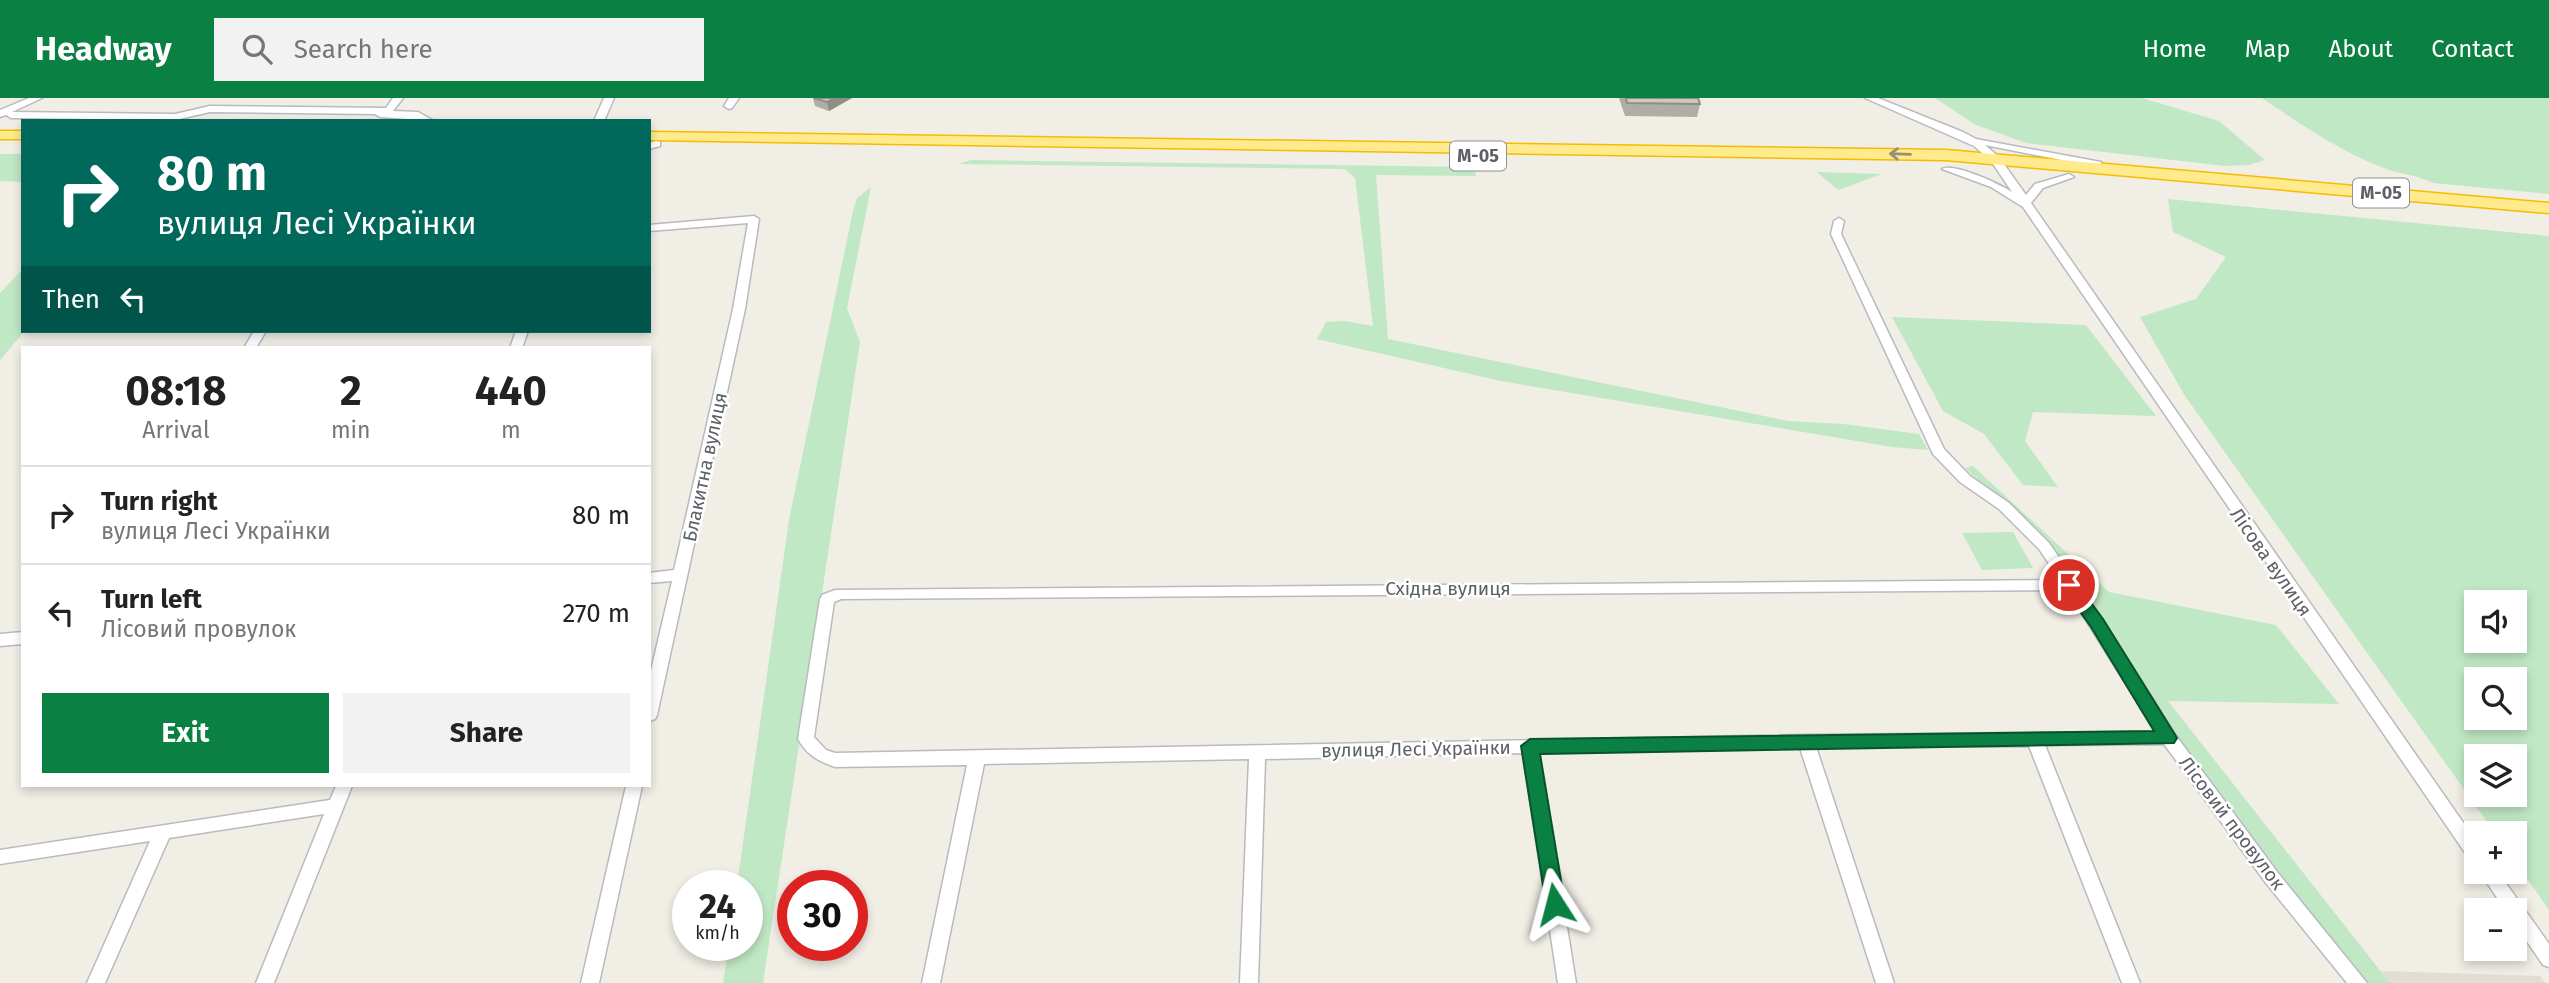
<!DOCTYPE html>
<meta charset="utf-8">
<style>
body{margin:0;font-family:"Fira Sans",sans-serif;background:#f2f2f2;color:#222;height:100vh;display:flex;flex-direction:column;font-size:26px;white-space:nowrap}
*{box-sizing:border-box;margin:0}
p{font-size:23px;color:#767676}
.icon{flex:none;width:38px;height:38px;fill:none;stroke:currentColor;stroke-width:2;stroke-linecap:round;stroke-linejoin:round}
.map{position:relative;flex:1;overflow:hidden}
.sheet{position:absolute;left:21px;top:248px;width:630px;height:441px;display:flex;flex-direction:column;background:#fff;border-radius:0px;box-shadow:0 4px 10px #0003}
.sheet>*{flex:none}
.banner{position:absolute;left:21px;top:21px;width:630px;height:214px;border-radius:0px;box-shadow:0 4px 10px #0003;background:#00695c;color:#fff;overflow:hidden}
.controls{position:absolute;left:2464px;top:492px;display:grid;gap:14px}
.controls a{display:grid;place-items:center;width:63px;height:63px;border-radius:0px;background:#fff;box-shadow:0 4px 10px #0003;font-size:35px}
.speed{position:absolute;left:672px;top:772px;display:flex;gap:14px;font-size:35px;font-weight:700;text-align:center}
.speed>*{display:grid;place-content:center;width:91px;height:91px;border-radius:50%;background:#fff;box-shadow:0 4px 10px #0003;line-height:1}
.speed small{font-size:18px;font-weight:400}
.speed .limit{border:10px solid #d22;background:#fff;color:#111}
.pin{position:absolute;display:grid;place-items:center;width:60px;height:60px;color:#fff;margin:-30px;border:4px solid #fff;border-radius:50%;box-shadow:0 2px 7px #0007}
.me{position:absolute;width:77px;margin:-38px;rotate:351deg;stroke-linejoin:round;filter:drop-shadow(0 0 5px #0008)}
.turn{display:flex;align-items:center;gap:24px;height:147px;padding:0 21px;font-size:32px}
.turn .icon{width:91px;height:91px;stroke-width:2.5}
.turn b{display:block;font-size:49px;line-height:60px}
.then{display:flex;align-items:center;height:66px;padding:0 21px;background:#0003;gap:14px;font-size:26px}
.eta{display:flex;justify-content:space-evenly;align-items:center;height:119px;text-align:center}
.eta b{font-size:42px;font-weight:700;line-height:49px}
.cta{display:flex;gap:14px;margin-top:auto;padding:14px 21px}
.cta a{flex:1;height:80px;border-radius:0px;background:#0b8043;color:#fff;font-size:28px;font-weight:700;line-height:80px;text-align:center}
.cta a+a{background:#f2f2f2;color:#222}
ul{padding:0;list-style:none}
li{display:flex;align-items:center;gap:21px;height:98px;padding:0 21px;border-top:2px solid #e0e0e0}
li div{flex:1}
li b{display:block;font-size:26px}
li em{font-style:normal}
header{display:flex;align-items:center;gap:42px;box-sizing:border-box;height:98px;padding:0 35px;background:#0b8043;color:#fff}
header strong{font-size:33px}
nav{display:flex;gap:38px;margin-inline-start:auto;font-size:24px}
.search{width:490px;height:63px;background:#f2f2f2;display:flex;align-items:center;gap:18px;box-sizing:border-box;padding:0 24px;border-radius:0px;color:#767676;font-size:26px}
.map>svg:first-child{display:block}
</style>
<header>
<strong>Headway</strong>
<div class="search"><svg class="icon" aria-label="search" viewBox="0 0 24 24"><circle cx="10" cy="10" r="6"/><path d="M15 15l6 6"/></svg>Search here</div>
<nav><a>Home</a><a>Map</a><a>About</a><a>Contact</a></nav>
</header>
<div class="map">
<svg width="2549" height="885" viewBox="0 0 2549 885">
<rect width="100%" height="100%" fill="#f0eee5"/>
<path fill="#e0ded3" d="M2381 873 2540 878 2545 885H2390Z"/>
<path fill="#c1e8c4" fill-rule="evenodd" d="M1935 0H2142L2219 23 2265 62 2249 67 2225 68 2026 45 1976 27Z
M2262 0H2549V96L2433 85C2417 77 2402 76 2386 71 2343 55 2300 26 2262 0Z
M0 56H23V84L0 83Z
M971 62 1474 69 1476 78 1376 77 1388 241 1788 323 1843 326 1919 336 1928 352 1892 349 1501 283 1317 241 1326 224 1345 223 1373 228 1355 80 1345 71 959 66Z
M1817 74 1882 76 1838 92Z
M871 89 847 210 860 244 763 885H723L729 847H747V788L737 787 789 422 853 113 857 100Z
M2168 101 2549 138V812L2515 763V735H2495L2185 298 2140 219 2196 201 2226 159 2173 134ZM2476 504H2515V542H2476ZM2476 581H2515V620H2476ZM2515 658V696H2476V658Z
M23 171 25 233 0 262V195Z
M1892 219 2086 227 2156 318 2033 314 2025 343 2058 389 2023 387 1984 336 1943 313Z
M1973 368 2109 494 2276 527 2339 606 2168 603 2390 885H2363L2181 645 2145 594 2075 479 2045 441 1965 370Z
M2013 434 2033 470 1982 472 1962 435Z"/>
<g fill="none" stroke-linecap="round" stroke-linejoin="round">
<defs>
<path id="minor" d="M29 0H42L12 14 175 16 210 8 386 10 393 0H403L393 13 418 14 434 23 380 19 375 16 210 14 175 22 11 20 6 17 0 19V12Z
M604 0H614L604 23H594Z
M729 0H739L732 10 729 11 724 8Z
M1865 0H1878L1963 34 1976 41 2101 64V68L2097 69 1985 47 1999 59 2026 97 2035 86 2069 76 2074 79 2043 90 2031 105 2476 743V764L2470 762 2023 109 1991 89 1942 71C1953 64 2000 86 2012 94L1991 63 1974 48Z
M656 43 660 44V48L649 51V45Z
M754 118 759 121 745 211 657 617 655 621 649 623V581L672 483 649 485V475L674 472 733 211 748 125 649 133V127Z
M1839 120 1844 123 1841 136 1944 351 1970 378 2009 405 2049 445 2102 521 2174 635 2278 775 2367 885H2347L2266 785 2164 646 2045 647 2140 885H2122L2029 648 1816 649 1894 885H1876L1800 650 1539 655 1576 885H1558L1523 655 1265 661 1258 885H1240L1249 661 984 666 940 885H922L967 667 835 669C818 663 807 657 798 641L820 501 822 497 835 492 2060 482 2039 451 1999 411 1960 384 1933 356 1831 136 1834 123ZM2067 492 2156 634 1806 637 835 655 826 652 814 639 834 504 841 501Z
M254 233H266L256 250H244Z
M516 233H528L522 250H510Z
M23 534V546L0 548V536Z
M336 688H352L274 885H256L324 716 169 740 105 885H87L150 743 0 766V752L330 702Z
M626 688H642L599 885H581Z
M2480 774H2498L2549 846V869L2543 867 2515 826V812H2505Z"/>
<path id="highway" d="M0 33H23V41H0Z
M649 34 1946 52 2549 105V115L1946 62 649 42Z"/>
</defs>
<use href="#minor" stroke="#b8bac0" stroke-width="3"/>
<use href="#highway" stroke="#f5bc00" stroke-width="3"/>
<use href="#minor" fill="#fff" fill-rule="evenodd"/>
<use href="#highway" fill="#ffeb8d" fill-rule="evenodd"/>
</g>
<path fill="#afada6" d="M813 0H852L829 13 815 8Z
M1619 0H1698L1700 6 1697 19 1625 18Z"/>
<path fill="#8e8d87" d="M835 0H852L829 13 827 4Z"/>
<path fill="#cbc9c1" stroke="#8e8d87" stroke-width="2" d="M814 0H835L827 4Z
M1626 0H1698L1700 6 1627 5Z"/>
<defs><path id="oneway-shaft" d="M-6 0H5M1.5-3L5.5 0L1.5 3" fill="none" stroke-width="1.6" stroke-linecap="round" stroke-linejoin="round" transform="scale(1.75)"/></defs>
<use stroke="#969174" href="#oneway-shaft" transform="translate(1900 56) rotate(-178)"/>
<path fill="#0b8043" stroke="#07532c" stroke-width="2" d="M2069 481 2075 483 2103 521 2174 635 2177 640 2174 645 1540 656 1565 806 1562 812 1555 815 1547 812 1521 648 1530 641 2154 633 2091 529 2061 487Z"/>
<g text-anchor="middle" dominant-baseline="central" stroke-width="5" stroke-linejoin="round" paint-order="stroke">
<g fill="#fff" stroke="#8e9094" stroke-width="2">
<rect x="1450" y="43.5" width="56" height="29" rx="5"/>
<rect x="2353" y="80.5" width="56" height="29" rx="5"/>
</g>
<g font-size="18" font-weight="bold" fill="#5d6066">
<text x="1478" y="58">М-05</text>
<text x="2381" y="95">М-05</text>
</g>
<g font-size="19" fill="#5d6066" stroke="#fff">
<text transform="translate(705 369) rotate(-78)">Блакитна вулиця</text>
<text transform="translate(2271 464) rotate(55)">Лісова вулиця</text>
<text x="1448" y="490">Східна вулиця</text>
<text transform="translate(1416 651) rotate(-1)">вулиця Лесі Українки</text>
<text transform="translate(2232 725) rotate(53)">Лісовий провулок</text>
</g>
</g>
</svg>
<div class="controls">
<a><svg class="icon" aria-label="sound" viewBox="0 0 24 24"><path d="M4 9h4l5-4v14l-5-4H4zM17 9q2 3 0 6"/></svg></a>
<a><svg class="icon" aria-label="search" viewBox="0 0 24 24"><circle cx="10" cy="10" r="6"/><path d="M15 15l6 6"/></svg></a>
<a><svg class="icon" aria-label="layers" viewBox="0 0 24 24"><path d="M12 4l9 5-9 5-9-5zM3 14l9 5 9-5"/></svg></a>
<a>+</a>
<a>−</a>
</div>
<div class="speed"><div>24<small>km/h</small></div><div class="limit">30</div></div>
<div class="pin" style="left:2069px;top:487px;background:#d93025"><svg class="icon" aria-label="arrive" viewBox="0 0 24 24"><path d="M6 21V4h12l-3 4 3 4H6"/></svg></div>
<svg class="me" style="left:1555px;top:806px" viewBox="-20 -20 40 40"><path d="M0-17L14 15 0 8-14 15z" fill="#0b8043" stroke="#fff" stroke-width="4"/></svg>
<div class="banner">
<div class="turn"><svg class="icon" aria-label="right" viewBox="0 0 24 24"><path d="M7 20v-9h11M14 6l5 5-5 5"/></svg><div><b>80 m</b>вулиця Лесі Українки</div></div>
<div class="then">Then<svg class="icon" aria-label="left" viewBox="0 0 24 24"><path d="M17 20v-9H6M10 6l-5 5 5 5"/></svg></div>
</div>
<section class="sheet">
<div class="eta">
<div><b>08:18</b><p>Arrival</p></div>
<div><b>2</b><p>min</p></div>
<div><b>440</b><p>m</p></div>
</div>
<ul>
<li><svg class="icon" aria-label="right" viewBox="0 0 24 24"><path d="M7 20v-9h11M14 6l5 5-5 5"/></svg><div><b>Turn right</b><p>вулиця Лесі Українки</p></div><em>80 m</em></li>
<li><svg class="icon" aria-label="left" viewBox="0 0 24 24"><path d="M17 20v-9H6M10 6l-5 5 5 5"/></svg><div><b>Turn left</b><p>Лісовий провулок</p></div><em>270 m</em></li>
</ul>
<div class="cta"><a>Exit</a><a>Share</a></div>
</section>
</div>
